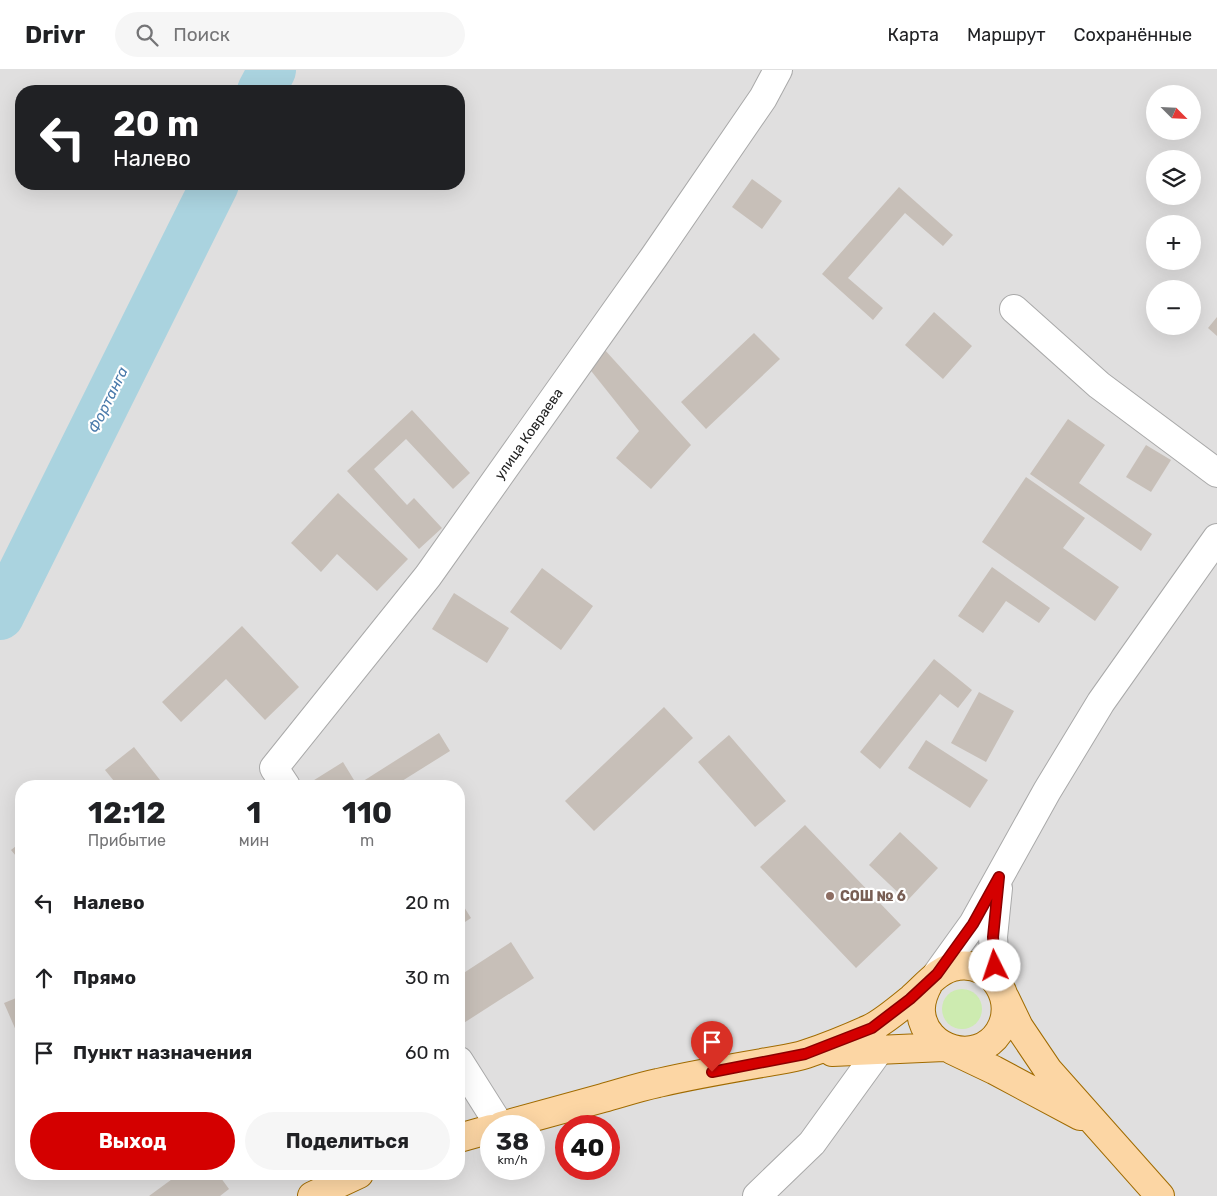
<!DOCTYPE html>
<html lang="ru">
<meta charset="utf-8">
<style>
body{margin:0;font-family:Rubik,sans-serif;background:#f6f6f6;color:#202124;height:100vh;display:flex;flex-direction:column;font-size:19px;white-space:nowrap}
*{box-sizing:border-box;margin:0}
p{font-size:16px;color:#757577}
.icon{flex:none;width:28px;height:28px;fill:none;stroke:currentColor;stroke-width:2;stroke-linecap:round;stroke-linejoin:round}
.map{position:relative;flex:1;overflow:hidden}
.drawer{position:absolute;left:15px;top:710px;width:450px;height:400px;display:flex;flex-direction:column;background:#fff;border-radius:20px;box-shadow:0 5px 20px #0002}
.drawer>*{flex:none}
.banner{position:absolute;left:15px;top:15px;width:450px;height:105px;border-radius:20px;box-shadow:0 5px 20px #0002;background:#202124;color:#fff;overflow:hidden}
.needle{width:32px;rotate:114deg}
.tools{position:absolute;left:1146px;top:15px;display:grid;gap:10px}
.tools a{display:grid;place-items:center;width:55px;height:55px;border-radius:50%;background:#fff;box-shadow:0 5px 20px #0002;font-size:25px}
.speed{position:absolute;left:480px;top:1045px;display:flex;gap:10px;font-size:25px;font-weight:700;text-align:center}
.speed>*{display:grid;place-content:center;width:65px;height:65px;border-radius:50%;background:#fff;box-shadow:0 5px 20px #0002;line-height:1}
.speed small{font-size:12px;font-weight:400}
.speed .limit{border:8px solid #d22;background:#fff;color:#111}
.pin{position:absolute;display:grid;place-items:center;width:42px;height:42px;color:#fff;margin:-51px -21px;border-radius:50% 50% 50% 0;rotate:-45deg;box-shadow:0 0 5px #0007}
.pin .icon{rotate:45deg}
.me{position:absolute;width:55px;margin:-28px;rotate:356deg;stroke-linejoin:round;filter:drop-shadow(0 0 4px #0008)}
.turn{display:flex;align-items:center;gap:18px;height:105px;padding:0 15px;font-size:22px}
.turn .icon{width:65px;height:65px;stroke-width:2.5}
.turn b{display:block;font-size:35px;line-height:42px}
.eta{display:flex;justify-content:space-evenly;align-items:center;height:85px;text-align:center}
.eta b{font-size:30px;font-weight:700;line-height:35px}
.primary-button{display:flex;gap:10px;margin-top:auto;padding:10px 15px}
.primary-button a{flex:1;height:58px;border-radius:30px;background:#d40000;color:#fff;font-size:20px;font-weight:700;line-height:58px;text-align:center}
.primary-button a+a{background:#f6f6f6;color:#202124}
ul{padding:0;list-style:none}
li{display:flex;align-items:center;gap:15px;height:75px;padding:0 15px}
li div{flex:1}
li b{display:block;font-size:19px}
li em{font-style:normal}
header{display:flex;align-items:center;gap:30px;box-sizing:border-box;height:70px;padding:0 25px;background:#fff;border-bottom:1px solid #e0e0e0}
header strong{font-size:24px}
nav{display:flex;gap:28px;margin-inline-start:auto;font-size:18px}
.search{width:350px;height:45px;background:#f6f6f6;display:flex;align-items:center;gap:12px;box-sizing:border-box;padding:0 18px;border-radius:28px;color:#757577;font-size:19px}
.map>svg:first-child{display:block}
</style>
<header>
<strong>Drivr</strong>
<div class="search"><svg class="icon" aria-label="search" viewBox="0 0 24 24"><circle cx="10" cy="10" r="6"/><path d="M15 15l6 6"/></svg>Поиск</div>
<nav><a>Карта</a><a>Маршрут</a><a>Сохранённые</a></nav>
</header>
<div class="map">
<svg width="1217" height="1126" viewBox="0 0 1217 1126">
<rect width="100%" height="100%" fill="#f2efe9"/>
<path fill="#e0dfdf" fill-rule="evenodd" d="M0 0H1217V1126H0ZM21 21H459V114H21ZM1155 24H1192V61H1155ZM1155 89H1192V126H1155ZM1155 154H1192V191H1155ZM1155 219H1192V256H1155ZM21 716H459V1104H21ZM491 1056H534V1099H491ZM566 1056H609V1099H566Z"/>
<path fill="#cdebb0" d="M942 939a20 20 0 1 1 40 0a20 20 0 1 1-40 0Z"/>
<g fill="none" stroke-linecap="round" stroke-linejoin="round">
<path stroke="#aad3df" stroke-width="48" d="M261 21 272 0
M0 546 215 114"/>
</g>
<path fill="#c7bfb8" d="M752 109 782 131 762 159 732 137Z
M899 117 953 165 943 176 905 143 848 208 883 238 873 250 822 204Z
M934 242 972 276 943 309 905 275Z
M1217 247V266L1208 258Z
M754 263 780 289 706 359 681 332Z
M604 279 691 375 651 419 616 388 639 361 588 297Z
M412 340 470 403 453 419 406 369 374 399 407 435 414 428 442 458 419 479 347 401Z
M1068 349 1105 375 1079 413 1152 464 1141 481 1030 404Z
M1146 375 1171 390 1151 422 1126 407Z
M1026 407 1085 448 1063 478 1119 517 1095 551 982 472Z
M338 423 408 489 377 521 337 484 321 502 291 473Z
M992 497 1050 538 1039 553 1006 531 983 563 958 546Z
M542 498 593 536 561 580 510 542Z
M454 523 509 558 487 593 432 559Z
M242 556 299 617 265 650 226 609 181 652 162 632Z
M934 589 972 620 958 638 940 624 880 699 860 682Z
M979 622 1014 641 986 692 951 673Z
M664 637 693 668 594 761 565 731Z
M439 663 450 681 394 716H314L311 712 343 692 357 715Z
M729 665 786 731 755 757 698 692Z
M926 670 988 710 970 738 908 698Z
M134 677 160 710 152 716H118L105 700Z
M805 755 901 855 856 898 760 797Z
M900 762 938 798 907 831 869 795Z
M21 772V792L11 780Z
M459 829 471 848 459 856Z
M511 872 534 908 459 956V906Z
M21 926V972L4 933Z
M179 1104H218L229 1119 220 1126H149Z"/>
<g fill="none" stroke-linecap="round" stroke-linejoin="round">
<defs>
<path id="minor" d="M1014 239 1099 315 1217 403
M286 716 274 698 428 506 654 187 763 28 778 0
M937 904 973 854 1047 721 1101 632 1217 468
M996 911 993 867 998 818
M459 991 500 1056
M757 1126 812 1073 880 979"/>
<path id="major" d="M1005 928 1019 957 1048 1000 1160 1126
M952 980 994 1000 1080 1046
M832 982 944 977
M501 1056C535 1047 569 1037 603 1028 621 1023 639 1017 658 1013 692 1005 727 999 762 993 776 990 792 989 806 984 827 977 849 968 869 959 882 953 901 937 912 928 926 916 939 898 958 896 994 891 1018 932 999 962 977 996 924 980 921 942 920 931 924 922 929 913
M459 1068 491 1059
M312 1126 359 1104"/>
</defs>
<use href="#minor" stroke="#a9a9a9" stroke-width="30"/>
<use href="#major" stroke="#a06b00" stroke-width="30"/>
<use href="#minor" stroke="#fff" stroke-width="28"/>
<use href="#major" stroke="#fcd6a4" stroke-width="28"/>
</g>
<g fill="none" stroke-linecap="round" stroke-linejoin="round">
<defs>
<path id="route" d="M712 1002 805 984 872 958 910 929 937 904 973 854 999 807 993 867 995 896"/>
</defs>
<use href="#route" stroke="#8a0000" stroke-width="12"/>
<use href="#route" stroke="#d40000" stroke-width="9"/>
</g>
<circle fill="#8d6e63" stroke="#fff" stroke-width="2" cx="830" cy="826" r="5"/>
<g text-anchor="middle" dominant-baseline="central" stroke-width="4.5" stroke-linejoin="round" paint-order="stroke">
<g font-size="14" fill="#222" stroke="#fff">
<text transform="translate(529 364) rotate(-55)">улица Ковраева</text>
</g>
<g font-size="14" font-weight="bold" fill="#785e54" stroke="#fff" text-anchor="start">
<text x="840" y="826">СОШ № 6</text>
</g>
<g font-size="15" font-style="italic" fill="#4a7aab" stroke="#fff">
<text transform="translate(108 330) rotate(-64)">Фортанга</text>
</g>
</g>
</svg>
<div class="tools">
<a><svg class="needle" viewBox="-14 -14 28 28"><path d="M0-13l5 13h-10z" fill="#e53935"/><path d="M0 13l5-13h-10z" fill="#757577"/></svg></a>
<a><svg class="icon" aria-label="layers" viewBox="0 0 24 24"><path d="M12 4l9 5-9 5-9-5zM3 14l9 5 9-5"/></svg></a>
<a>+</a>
<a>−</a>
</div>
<div class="speed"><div>38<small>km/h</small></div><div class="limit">40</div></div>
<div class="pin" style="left:712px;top:1002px;background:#d93025"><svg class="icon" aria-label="arrive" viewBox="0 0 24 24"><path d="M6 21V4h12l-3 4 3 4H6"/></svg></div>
<svg class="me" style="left:995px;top:896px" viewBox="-20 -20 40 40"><circle r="19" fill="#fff"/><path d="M0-13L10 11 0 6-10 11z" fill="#d40000"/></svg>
<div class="banner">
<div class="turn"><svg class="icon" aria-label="left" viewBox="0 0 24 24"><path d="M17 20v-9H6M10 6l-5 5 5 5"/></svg><div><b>20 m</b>Налево</div></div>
</div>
<section class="drawer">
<div class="eta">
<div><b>12:12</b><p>Прибытие</p></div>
<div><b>1</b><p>мин</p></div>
<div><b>110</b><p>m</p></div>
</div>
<ul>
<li><svg class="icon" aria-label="left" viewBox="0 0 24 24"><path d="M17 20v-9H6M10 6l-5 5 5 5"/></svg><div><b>Налево</b></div><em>20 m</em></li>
<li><svg class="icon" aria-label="ahead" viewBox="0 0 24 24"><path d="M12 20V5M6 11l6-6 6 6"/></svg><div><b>Прямо</b></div><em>30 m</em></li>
<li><svg class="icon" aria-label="arrive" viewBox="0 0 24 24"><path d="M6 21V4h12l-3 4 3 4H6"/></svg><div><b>Пункт назначения</b></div><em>60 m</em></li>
</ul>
<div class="primary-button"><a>Выход</a><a>Поделиться</a></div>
</section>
</div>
